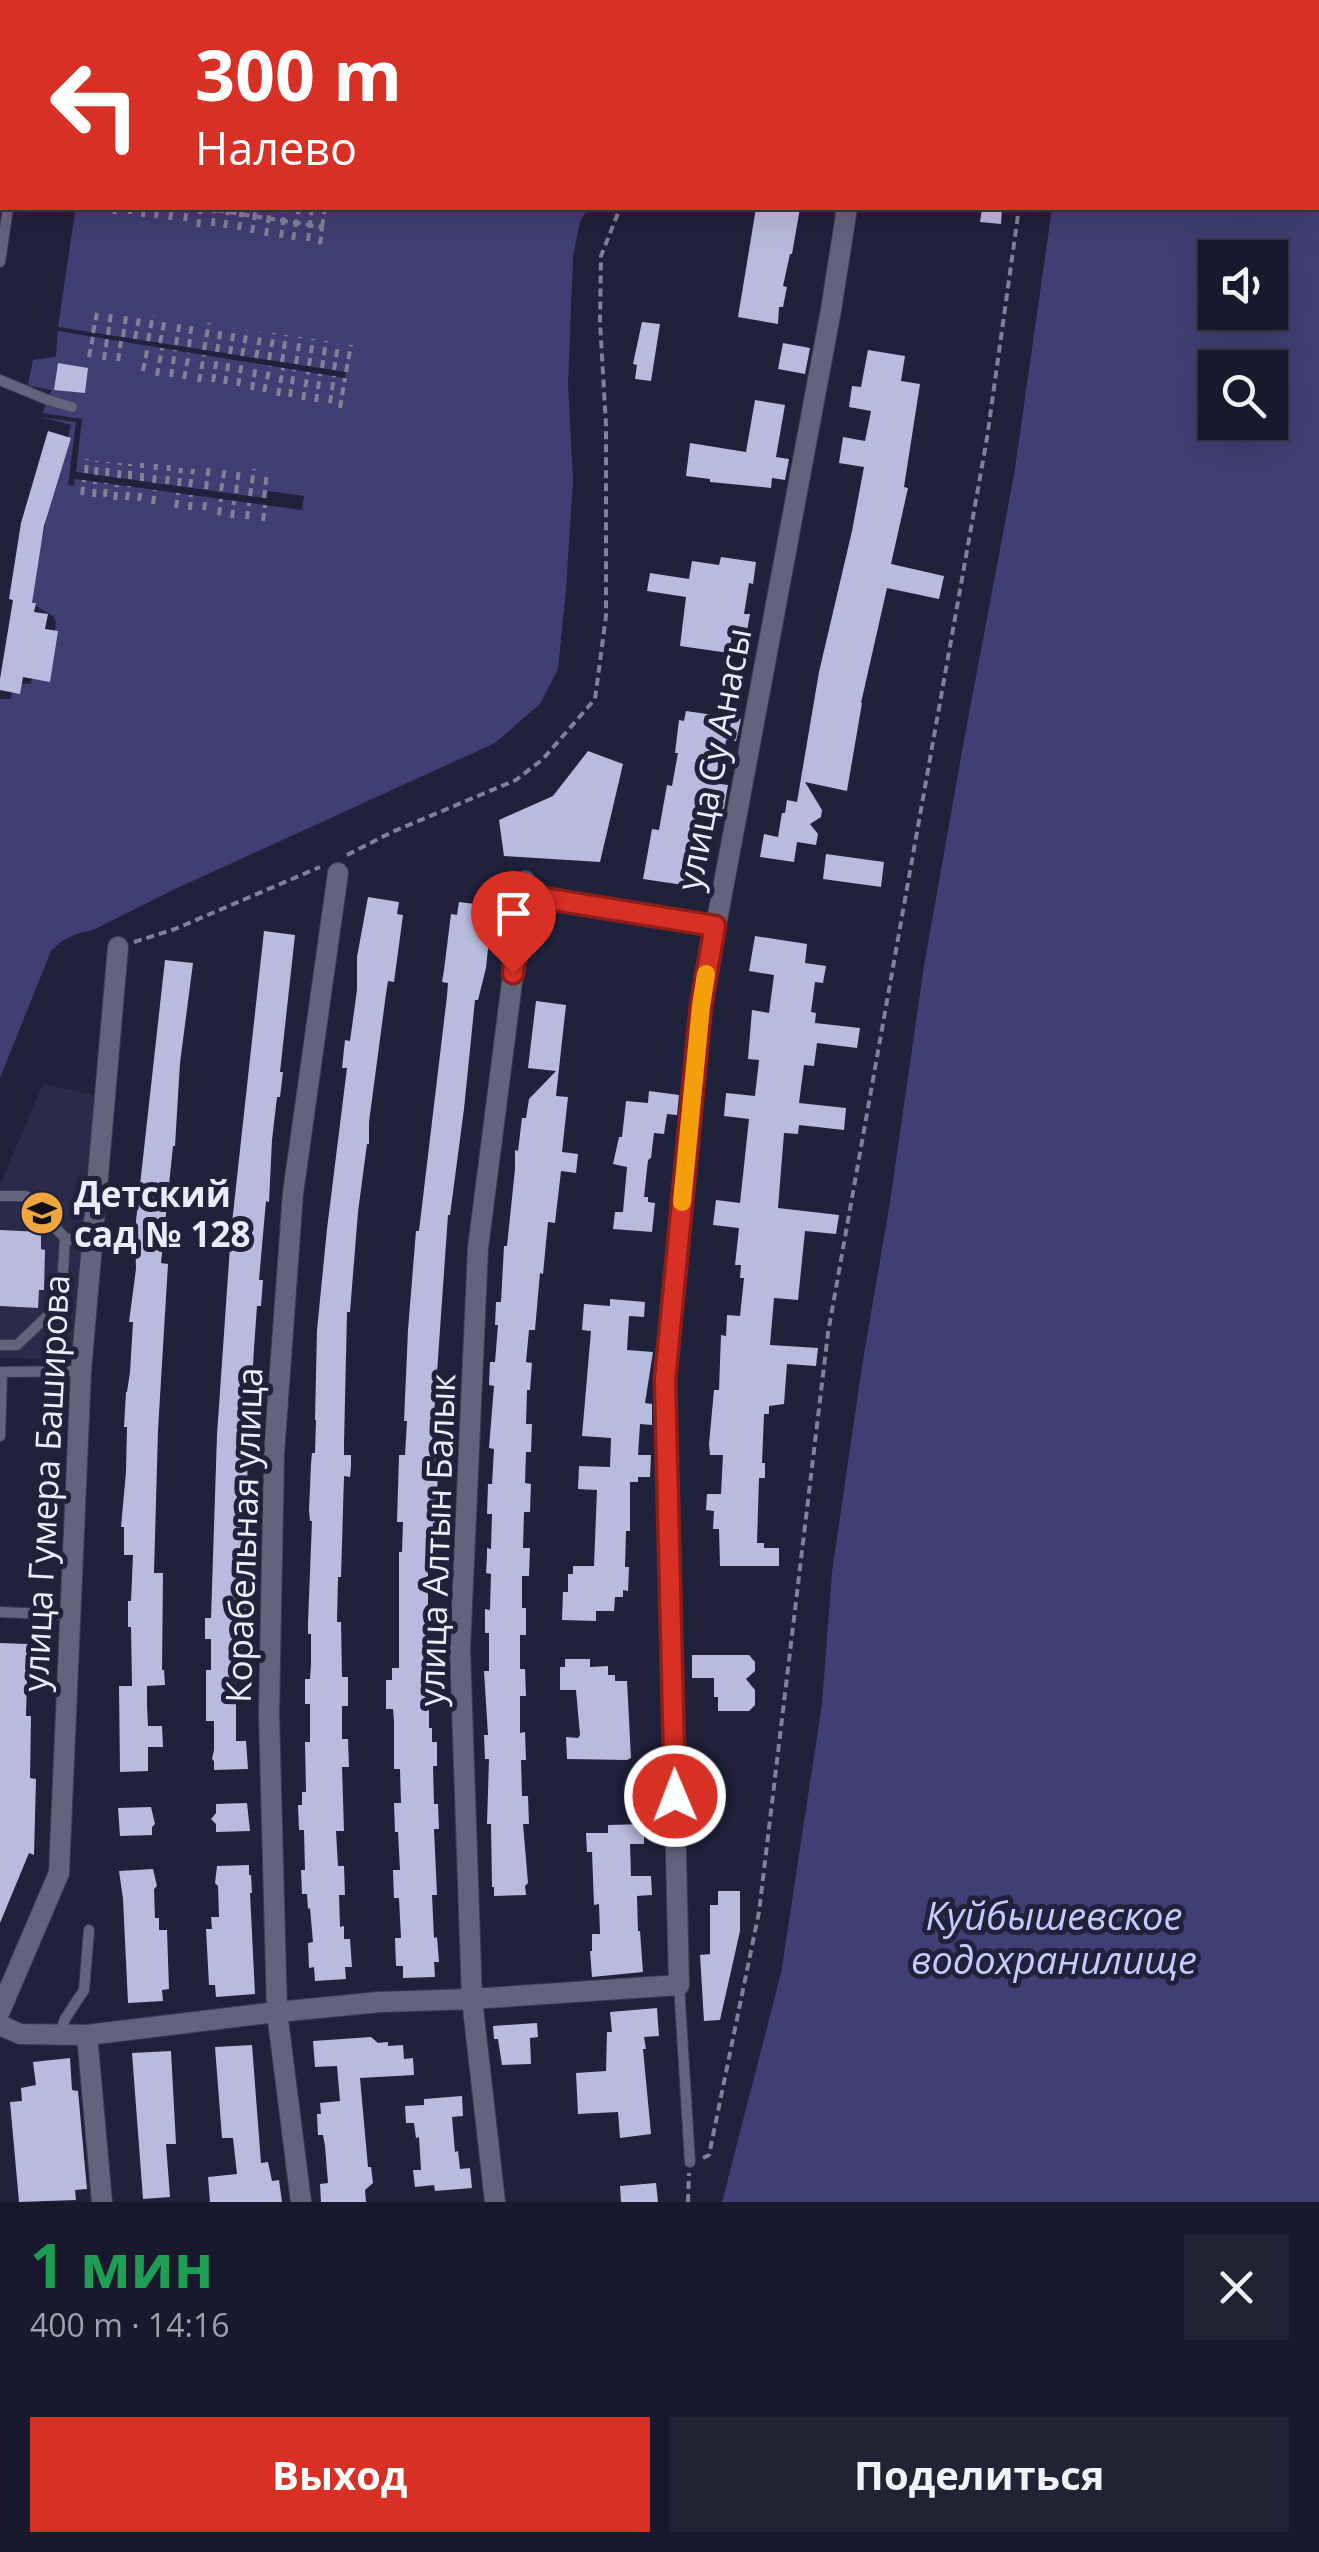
<!DOCTYPE html>
<html lang="ru">
<meta charset="utf-8">
<style>
body{margin:0;font-family:"Open Sans",sans-serif;background:#212234;color:#f1f3f6;height:100vh;display:flex;flex-direction:column;font-size:38px;white-space:nowrap}
*{box-sizing:border-box;margin:0}
p{font-size:32px;color:#9fa0a9}
.icon{flex:none;width:55px;height:55px;fill:none;stroke:currentColor;stroke-width:2;stroke-linecap:round;stroke-linejoin:round}
.map{position:relative;height:2202px;overflow:hidden}
.details{display:flex;flex-direction:column;background:#18192c;flex:1}
.details>*{flex:none}
.top-card{position:absolute;left:0px;top:0px;width:1320px;height:210px;box-shadow:0 10px 40px #0002,0 0 0 2px #363848;background:#d93025;color:#fff;overflow:hidden}
.buttons{position:absolute;left:1198px;top:240px;display:grid;gap:20px}
.buttons a{display:grid;place-items:center;width:90px;height:90px;border-radius:0px;background:#18192c;box-shadow:0 10px 40px #0002,0 0 0 2px #363848;font-size:50px}
.pin{position:absolute;display:grid;place-items:center;width:85px;height:85px;color:#fff;margin:-102px -42px;border-radius:50% 50% 50% 0;rotate:-45deg;box-shadow:0 0 10px #0007}
.pin .icon{rotate:45deg}
.me{position:absolute;width:110px;margin:-55px;rotate:359deg;stroke-linejoin:round;filter:drop-shadow(0 0 8px #0008)}
.turn{display:flex;align-items:center;gap:35px;height:210px;padding:0 30px;font-size:45px}
.turn .icon{width:130px;height:130px;stroke-width:2.5}
.turn b{display:block;font-size:70px;line-height:85px}
.round{display:grid;place-items:center;flex:none;width:105px;height:105px;border-radius:0px;background:#212234}
.overview{display:flex;align-items:center;justify-content:space-between;height:170px;padding:0 30px}
h1{font-size:60px;font-weight:700;line-height:75px;color:#1e9e55}
.cta{display:flex;gap:20px;margin-top:auto;padding:20px 30px}
.cta a{flex:1;height:115px;border-radius:0px;background:#d93025;color:#fff;font-size:40px;font-weight:700;line-height:115px;text-align:center}
.cta a+a{background:#212234;color:#f1f3f6}
.map>svg:first-child{display:block}
</style>
<div class="map">
<svg width="1319" height="2202" viewBox="0 0 1319 2202">
<rect width="100%" height="100%" fill="#20213b"/>
<path fill="#2a2b4b" d="M43 1084 95 1095 71 1353 63 1359 0 1358V1185Z"/>
<path fill="#3f3f73" fill-rule="evenodd" d="M28 0H670V2H28Z
M1073 0H1319V2202H722L781 1973 822 1704 832 1572 862 1366 890 1202 924 966 964 740 1014 475 1052 208H1318V2H1073ZM1215 258H1270V312H1215ZM1215 368H1270V422H1215Z
M70 208H588L580 222 573 257 568 384 573 480 566 589 558 669 540 704 495 743 175 889 93 930 76 934 62 941 51 951 0 1078V699H11L13 683 31 684 32 679 51 653 56 622 53 616 32 604 31 597 47 515 71 425 41 417 51 390 30 386 28 384 33 360 55 357 56 355 58 327 75 212V209Z"/>
<path fill="#20213b" d="M58 327 346 372 345 378 58 331Z
M42 413 82 419 76 472 264 498H267L268 491 304 496 302 510 75 479 74 486 68 485 76 422 41 417Z"/>
<path fill="#b9bbde" d="M756 208H800L792 254H790L783 286 787 287 783 307H779L778 324 738 317Z
M982 208H1002L1001 224 980 222Z
M642 322 660 324 651 381 635 379 637 365 633 364Z
M783 343 810 348 805 374 778 369Z
M868 350 905 356 901 381 920 384 904 487 908 488 891 564 944 576 939 599 887 588 861 703H862L847 791 805 782 822 810 821 817 810 824 818 834 816 845 797 842 794 862 760 857 764 834 778 837 782 813H785L787 800 797 802 819 672 852 531 864 467 839 463 843 437 865 441 871 411 849 407 852 386 861 387Z
M58 363 88 368 85 393 54 390Z
M755 400 785 405 776 457 789 459 785 480 772 478 771 488 710 482V479L686 476 690 443 746 452Z
M48 431 71 438 44 526 32 603H36L34 612 48 614 45 629 58 631 50 682 23 677 20 694 0 690V679L13 600 9 599 21 523Z
M721 557 756 562 753 584 749 583 744 614H750L746 636 732 634 729 653 680 646 686 597 647 591 650 573 689 579 692 561 719 565Z
M686 711 741 719 736 741 726 740 720 784 728 785 724 808 721 814 713 813 710 826 700 824 690 886 643 879 652 829 659 830 667 785 672 786 678 753H675L679 720 684 721Z
M588 751 623 764 600 862 504 856 499 820 553 796Z
M826 854 884 862 881 887 823 879Z
M368 897 399 902 397 914 403 915 394 982 388 981 386 994 369 1122V1144H367L358 1212 350 1312H347L344 1443V1455H351V1466L350 1477 344 1476 341 1577H338L337 1622H341L342 1677H348V1706H342V1739H348L349 1767H342L344 1831H336L338 1866H344L345 1895H339L340 1927 344 1926V1939H350L352 1967H345L346 1979 315 1981 314 1967 309 1968 308 1943 313 1942 310 1908 308 1909 307 1894H302L301 1870H305L304 1830H299L298 1805H302V1792H306L305 1742H310V1704H305V1679H310L311 1664V1634H308V1623L312 1521H310L309 1510 311 1464 312 1453H315L316 1420H315L317 1330 327 1229 347 1068H342L345 1040 350 1041 357 990V957Z
M459 902 491 906 489 919H491L486 968 478 1000H475L464 1109 450 1215H448L432 1444H436L435 1457H438L437 1512 435 1523H433L432 1536 428 1535V1642H423L424 1682H429V1728H432V1742H437V1766H433L434 1804H438L439 1829H434L437 1895H432L434 1938 437 1937 439 1962H434L435 1977 403 1978V1966H396L395 1938H401L399 1898H394L393 1870H400L398 1832H395L394 1803H401L400 1769H394V1721L393 1709H386V1680H392V1668H399V1552H402L403 1522H397L399 1455H405L407 1421H404L408 1330 416 1231H419L447 996 448 983 442 982 444 970 451 914 457 915Z
M264 931 295 935 280 1072H283L280 1097H277L272 1140 269 1202 266 1201 259 1280H263L261 1306H257L254 1348 252 1384H256L255 1397 254 1411H251L247 1460 248 1489H251V1502L250 1515H247L244 1544 243 1592H247L246 1630 242 1652H236V1741H246L248 1769 214 1770V1761L212 1759 214 1750V1721H206V1670H211V1639H205V1618H211L217 1435 231 1232Z
M755 936 807 944 805 963 826 966 823 983 815 982 811 1012 816 1013 815 1023 860 1028 857 1048 817 1043 814 1066 804 1065 799 1103 846 1108 844 1130 799 1125 798 1134 784 1133 778 1208 839 1215 836 1234 805 1231 798 1300 774 1298 770 1345 818 1348 816 1366 787 1364 784 1404 769 1406V1414H764L762 1463H765V1478H759L757 1543H764V1548H779V1566H720L719 1529H713L714 1511 706 1510 707 1494H721L723 1455H710L709 1444 714 1390H719L721 1335 726 1336 727 1315 740 1316 744 1278H740L741 1265H735L739 1228 713 1225 716 1200 740 1203 749 1119 724 1116 726 1093 755 1096 759 1060 748 1059 752 1010 769 1013 774 975 749 971Z
M165 960 193 963 180 1063 175 1146H173L161 1263 168 1264 158 1430 154 1573H163L162 1670H164L165 1685 147 1686V1706L148 1726H162L163 1747H148V1771L120 1772 119 1686H132L131 1627H128V1601H131L133 1555H124V1527H121L126 1472 127 1427H124L126 1392H127L130 1372 133 1322H129L136 1269 135 1230Z
M536 1001 566 1005 556 1096 568 1097 562 1152 578 1154 576 1173 561 1171 555 1223 548 1222 543 1274 540 1273 535 1330H529L526 1362 532 1363 530 1390H527L526 1424H532L531 1452H526L525 1483 531 1484 530 1512H524L523 1548H530L529 1576H522V1608H526V1635H520V1669H525L526 1696H520V1733L525 1732 526 1760H521L522 1796H528L529 1824H523L528 1883 525 1886 526 1895 494 1896V1887H492L491 1824H487L489 1759H485L484 1735H488L484 1671H489V1633H485V1609L490 1610 491 1574 486 1573 487 1557V1548L491 1549 492 1514H487L488 1484H492L494 1449 489 1448 494 1386 489 1385 490 1362H495L498 1325H495L496 1302H501L504 1246H507L515 1169V1150L518 1151 522 1118H526L529 1099 556 1071 528 1068Z
M649 1091 679 1095 677 1115 667 1114 664 1134 654 1133 651 1158 648 1160 644 1197H648V1202L655 1203 652 1232 613 1229 615 1212H623L627 1167 613 1164 619 1137H622L626 1101 648 1103Z
M0 1230 41 1232V1249L45 1250 44 1290H39L38 1308 0 1306Z
M610 1299 645 1302 644 1317 629 1316 627 1350 653 1352 645 1403 652 1404V1425L640 1424 638 1455H651L650 1477H638V1482H630V1531H626L625 1567H629L628 1591 623 1590V1597H615L614 1611H596V1621L562 1620 563 1592H568V1574H573V1566H594L597 1490 578 1489 579 1466 610 1467 611 1438 582 1436 591 1331 582 1330 584 1304 610 1306Z
M0 1643 28 1644 26 1716H31L30 1778 36 1779 34 1855 29 1853 0 1923Z
M692 1655H749L755 1662V1671L746 1679 755 1690V1705L749 1711H718V1697H714V1678H692Z
M565 1659H590V1667L608 1666V1675H615V1681H627L631 1758 627 1760 567 1759 566 1737 578 1738 580 1735 576 1690H560V1667H565Z
M247 1803 250 1831 216 1832V1824L211 1819 216 1813V1804Z
M151 1807 155 1824 152 1827V1835L120 1836 118 1808Z
M644 1824V1844H630L631 1876H651L652 1895 637 1896 638 1931H640L643 1972 592 1977 590 1951H592V1934H600L599 1904 594 1905 592 1852H587L586 1833H608V1825Z
M249 1865V1875H251L252 1893H250L255 1994 216 1997 215 1985H209L206 1929H212L211 1917H219L218 1886 215 1883 217 1866Z
M153 1869 157 1886 154 1889 155 1918H159V1930H167L169 1989 162 1990 163 2001 128 2003 123 1899 119 1871Z
M718 1891H740V1931L720 2020 704 2021 700 1955 710 1954V1905H718Z
M657 2008 659 2036 644 2037 646 2049H643L651 2134 620 2138 618 2112 578 2114 576 2073 606 2071 607 2032H612L610 2012Z
M537 2023 538 2037 530 2038 531 2064 502 2065 498 2039H494L493 2026Z
M371 2037 378 2043 388 2042V2046L403 2045 404 2059 413 2058 414 2075 360 2078 368 2167H371L373 2183 365 2190 366 2202H321L320 2184 328 2183 325 2146 323 2135H318L317 2114H321L320 2103 340 2101 337 2066 315 2067 313 2041Z
M252 2045 261 2163 268 2162 272 2181 279 2180 282 2202H210L208 2177 237 2174 233 2138H222L215 2047Z
M171 2051 176 2144H166L170 2197 143 2199 132 2053Z
M70 2058 72 2090 78 2091 87 2189 75 2190 76 2200 19 2202 10 2102 22 2101 21 2088 36 2085 33 2062Z
M462 2096 463 2116 452 2117 455 2152 458 2151 460 2169 470 2168 472 2188 435 2191 434 2185 415 2187 413 2170H421L419 2137 416 2138 414 2123H406L405 2106 424 2105V2099Z
M656 2183 658 2202H621L620 2186Z"/>
<g fill="none" stroke-linecap="round" stroke-linejoin="round">
<defs>
<path id="lane" d="M40 2 41 0
M0 262 8 208
M0 380 48 400 72 407
M523 895 715 926
M0 1196H26L65 1238 91 1244
M0 1345H17L61 1303 65 1238
M0 1372 81 1371
M0 1436 2 1372
M0 1612 69 1615
M679 1985 690 2162
M60 2034 65 2019 84 1990 89 1930"/>
<path id="street" d="M868 2V0
M0 2011 59 1873 81 1371 118 947
M0 2025 20 2034 87 2035 277 2012 380 2002 472 1999 679 1985 665 1380 701 1006 831 310 847 208
M87 2035 102 2202
M301 2202 277 2012 269 1714 274 1454 293 1193 338 873
M495 2202 472 1999 460 1649 478 1248 525 881"/>
</defs>
<use href="#lane" stroke="#3d3e56" stroke-width="12"/>
<use href="#street" stroke="#3d3e56" stroke-width="22"/>
<path stroke="#818297" stroke-width="4" stroke-dasharray="8 5" stroke-linecap="butt" d="M701 2V0
M1039 2V0
M203 208 322 227 320 245
M114 214 116 208
M130 214V208
M143 217 144 208
M156 218 157 208
M170 220 172 208
M185 221 187 208
M213 226 214 211
M198 227 201 208
M322 227 325 208
M225 228 228 208
M239 230 242 208
M252 233 256 208
M266 236 270 208
M281 238 285 208
M293 240 299 208
M308 241 312 208
M93 333 97 313
M108 335 111 313
M123 337 126 316
M135 339 139 318
M148 341 153 315
M160 343 165 318
M176 345 180 320
M189 347 192 321
M204 350 209 323
M217 352 221 327
M230 354 234 328
M242 356 247 330
M89 357 93 337
M256 358 261 332
M104 360 107 339
M269 360 274 333
M118 361 121 341
M282 362 286 335
M296 364 300 337
M309 366 313 339
M322 368 326 341
M334 370 338 344
M143 371 148 346
M346 372 351 345
M157 376 162 348
M171 377 175 350
M184 379 189 353
M199 382 204 355
M213 382 217 357
M225 384 229 359
M238 386 242 361
M252 390 256 364
M264 392 270 366
M278 396 283 368
M290 397 294 370
M303 400 308 372
M316 402 320 374
M330 403 334 376
M340 408 345 378
M86 473 87 459
M96 475 97 461
M107 476 108 462
M119 478 120 463
M130 479V464
M142 481V463
M154 483 156 464
M167 484 169 465
M179 486 181 468
M190 487 193 469
M206 489 209 464
M221 491 225 467
M236 493 239 469
M82 495 84 480
M250 496 254 469
M94 497 95 482
M105 497 106 483
M264 498 267 472
M115 500 117 485
M127 500 129 486
M139 501 141 488
M153 504 155 490
M176 508 178 493
M190 510 191 495
M204 510 206 497
M219 515 221 499
M232 518 234 501
M247 519 249 503
M263 521 265 505
M347 855 392 832 516 780 543 759 595 699 606 616V425L600 322 601 256 620 208
M134 942 175 929 320 867
M703 2158 709 2155 759 1912 828 1333 987 438 1019 208
M688 2202 689 2173"/>
<use href="#lane" stroke="#62647c" stroke-width="10"/>
<use href="#street" stroke="#62647c" stroke-width="20"/>
</g>
<g fill="none" stroke-linecap="round" stroke-linejoin="round">
<defs>
<path id="route" d="M513 973 524 895 715 926 701 1006 665 1380 675 1796"/>
</defs>
<use href="#route" stroke="#8d1f18" stroke-width="25"/>
<use href="#route" stroke="#d93025" stroke-width="18"/>
<path stroke="#f59e0b" stroke-width="18" d="M682 1202 701 1006 706 974"/>
</g>
<defs>
<symbol id="school-disc" viewBox="-11 -11 22 22"><circle r="9.5" fill="#f0a63e" stroke="#20213b"/><path d="M0-5L7-2L0 1L-7-2ZM-4 1L0 2.5L4 1V4Q0 6-4 4Z" fill="#111"/></symbol>
</defs>
<g fill-rule="evenodd">
<use href="#school-disc" x="17" y="1188" width="50" height="50"/>
</g>
<g text-anchor="middle" dominant-baseline="central" stroke-width="10" stroke-linejoin="round" paint-order="stroke">
<g font-size="35" fill="#ecedfc" stroke="#20213b">
<text transform="translate(713 759) rotate(-79)">улица Су Анасы</text>
<text transform="translate(45 1483) rotate(-87)">улица Гумера Баширова</text>
<text transform="translate(243 1535) rotate(-88)">Корабельная улица</text>
<text transform="translate(436 1540) rotate(-88)">улица Алтын Балык</text>
</g>
<g font-size="35" font-weight="bold" fill="#ecedfc" stroke="#20213b" text-anchor="start">
<text x="74" y="1193">Детский<tspan x="74" dy="40">сад № 128</tspan></text>
</g>
<g font-size="38" font-style="italic" fill="#c6cafd" stroke="#20213b">
<text x="1054" y="1915">Куйбышевское<tspan x="1054" dy="44">водохранилище</tspan></text>
</g>
</g>
</svg>
<div class="buttons">
<a><svg class="icon" aria-label="sound" viewBox="0 0 24 24"><path d="M4 9h4l5-4v14l-5-4H4zM17 9q2 3 0 6"/></svg></a>
<a><svg class="icon" aria-label="search" viewBox="0 0 24 24"><circle cx="10" cy="10" r="6"/><path d="M15 15l6 6"/></svg></a>
</div>
<div class="pin" style="left:513px;top:973px;background:#d93025"><svg class="icon" aria-label="arrive" viewBox="0 0 24 24"><path d="M6 21V4h12l-3 4 3 4H6"/></svg></div>
<svg class="me" style="left:675px;top:1796px" viewBox="-20 -20 40 40"><circle r="17" fill="#d93025" stroke="#fff" stroke-width="3"/><path d="M0-11L8 9 0 5-8 9z" fill="#fff"/></svg>
<div class="top-card">
<div class="turn"><svg class="icon" aria-label="left" viewBox="0 0 24 24"><path d="M17 20v-9H6M10 6l-5 5 5 5"/></svg><div><b>300 m</b>Налево</div></div>
</div>
</div>
<section class="details">
<div class="overview"><div><h1>1 мин</h1><p>400 m · 14:16</p></div><a class="round"><svg class="icon" aria-label="close" viewBox="0 0 24 24"><path d="M6 6l12 12M18 6L6 18"/></svg></a></div>
<div class="cta"><a>Выход</a><a>Поделиться</a></div>
</section>
